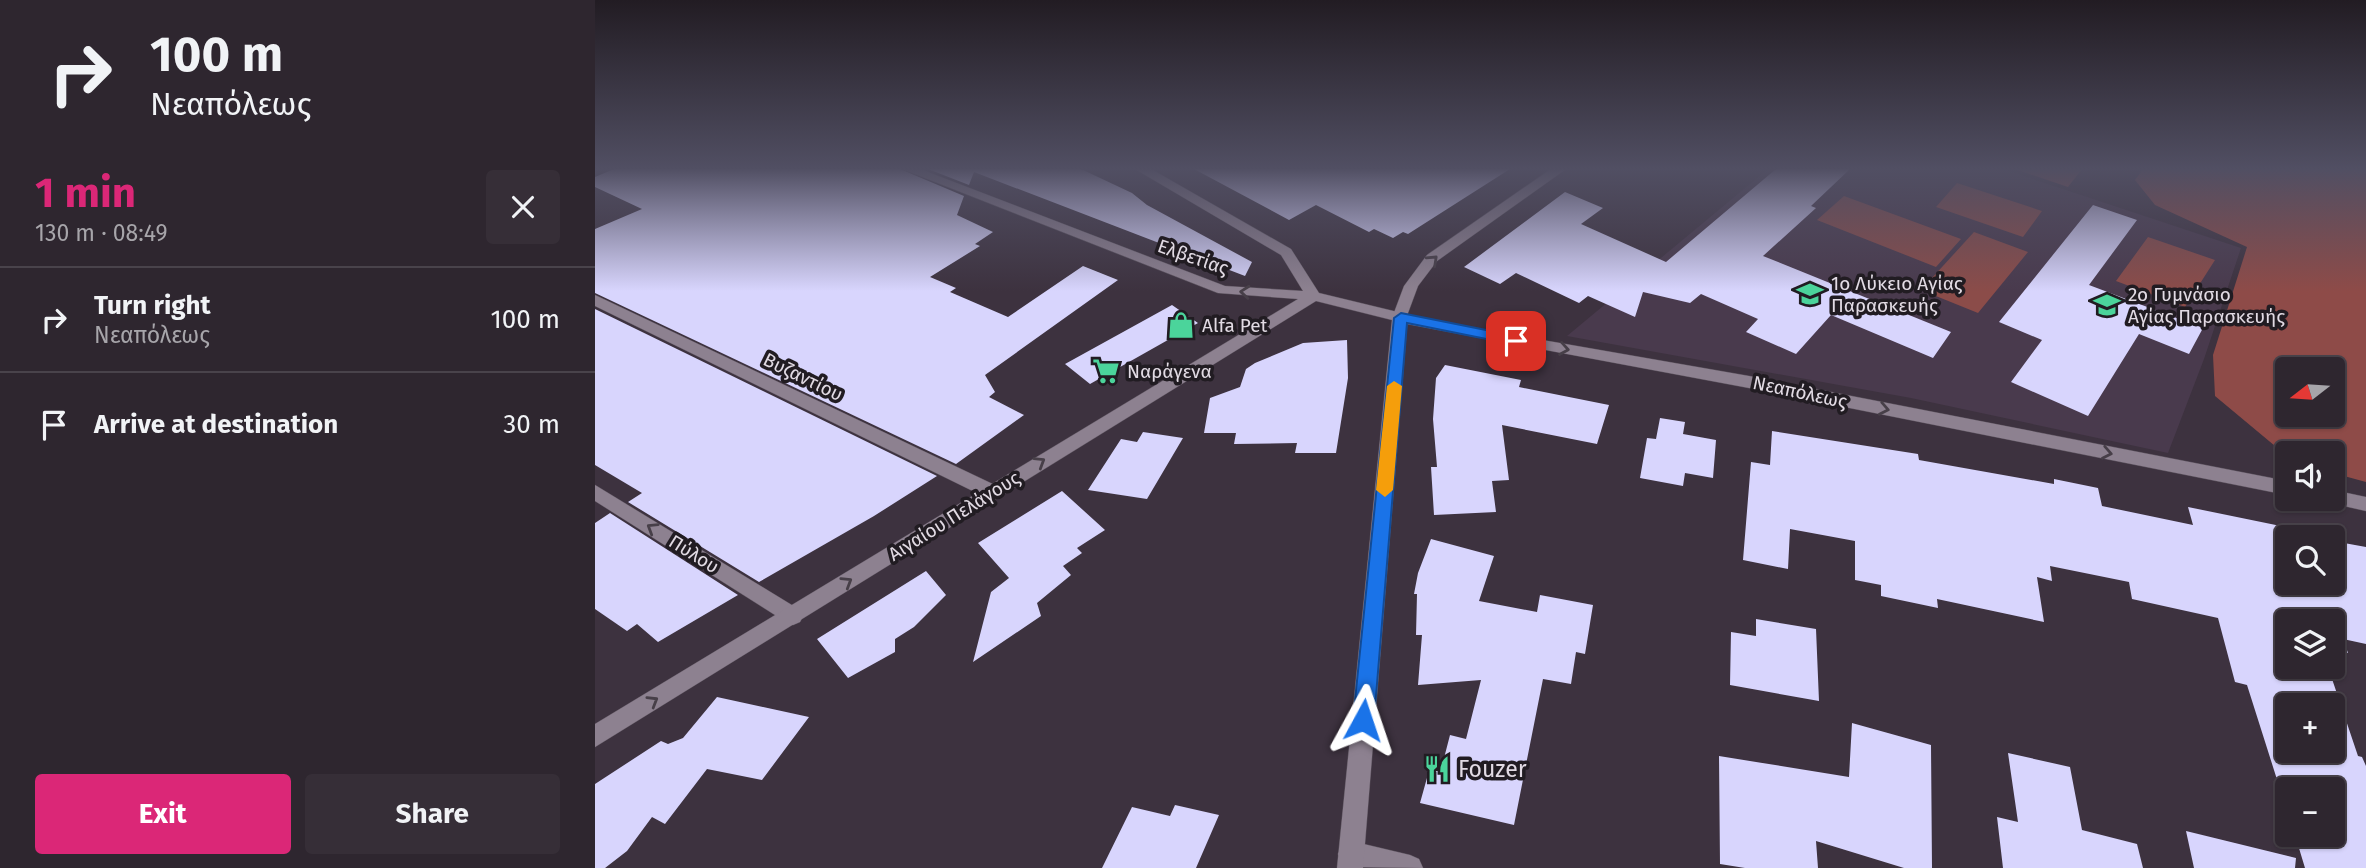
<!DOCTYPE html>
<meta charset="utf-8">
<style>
body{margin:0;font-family:"Fira Sans",sans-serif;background:#362e37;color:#f1f3f6;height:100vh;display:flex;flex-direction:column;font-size:26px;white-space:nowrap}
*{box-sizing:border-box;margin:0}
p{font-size:23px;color:#a7a5aa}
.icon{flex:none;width:38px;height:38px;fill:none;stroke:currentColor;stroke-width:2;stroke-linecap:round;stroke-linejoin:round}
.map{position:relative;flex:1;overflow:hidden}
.sheet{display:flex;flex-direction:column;background:#2e262f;width:595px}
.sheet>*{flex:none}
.top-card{background:#2e262f;color:#f1f3f6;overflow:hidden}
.needle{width:46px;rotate:253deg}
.fabs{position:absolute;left:1680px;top:357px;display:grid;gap:14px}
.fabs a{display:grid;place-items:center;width:70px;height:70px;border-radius:7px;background:#2e262f;box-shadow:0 2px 5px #0004,0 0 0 2px #49434b;font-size:35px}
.pin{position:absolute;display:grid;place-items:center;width:60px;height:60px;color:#fff;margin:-30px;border-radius:14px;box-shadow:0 4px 10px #0006}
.me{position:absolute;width:77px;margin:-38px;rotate:5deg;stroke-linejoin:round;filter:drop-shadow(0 0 5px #0008)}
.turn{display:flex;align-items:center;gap:24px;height:147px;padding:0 35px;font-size:32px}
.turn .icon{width:91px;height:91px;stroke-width:2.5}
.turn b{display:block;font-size:49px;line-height:60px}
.round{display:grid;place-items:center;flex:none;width:74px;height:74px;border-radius:7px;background:#362e37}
.summary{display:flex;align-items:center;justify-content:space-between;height:119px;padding:0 35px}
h1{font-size:42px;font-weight:700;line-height:52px;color:#db2777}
.button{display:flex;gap:14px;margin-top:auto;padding:14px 35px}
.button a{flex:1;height:80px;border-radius:7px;background:#db2777;color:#fff;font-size:28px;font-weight:700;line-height:80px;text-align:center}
.button a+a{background:#362e37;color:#f1f3f6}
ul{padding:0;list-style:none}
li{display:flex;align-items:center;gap:21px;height:105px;padding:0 35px;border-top:2px solid #49434b}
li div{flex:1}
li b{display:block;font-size:26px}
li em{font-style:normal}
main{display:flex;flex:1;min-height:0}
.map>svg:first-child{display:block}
</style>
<main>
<section class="sheet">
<div class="top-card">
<div class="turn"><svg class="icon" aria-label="right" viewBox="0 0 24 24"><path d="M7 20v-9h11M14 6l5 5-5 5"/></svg><div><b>100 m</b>Νεαπόλεως</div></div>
</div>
<div class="summary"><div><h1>1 min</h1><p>130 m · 08:49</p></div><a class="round"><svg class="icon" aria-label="close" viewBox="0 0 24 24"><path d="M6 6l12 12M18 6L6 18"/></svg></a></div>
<ul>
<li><svg class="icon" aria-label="right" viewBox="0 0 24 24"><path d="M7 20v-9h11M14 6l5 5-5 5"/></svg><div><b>Turn right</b><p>Νεαπόλεως</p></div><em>100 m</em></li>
<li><svg class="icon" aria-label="arrive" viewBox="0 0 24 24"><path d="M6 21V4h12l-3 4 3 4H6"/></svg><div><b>Arrive at destination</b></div><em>30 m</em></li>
</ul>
<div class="button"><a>Exit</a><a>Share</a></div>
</section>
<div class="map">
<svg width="1771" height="868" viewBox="0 0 1771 868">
<rect width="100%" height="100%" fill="#3d323f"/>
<path fill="#493a4d" d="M1173 169H1408L1646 248 1609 359 1573 453 1316 398 972 336Z"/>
<path fill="#8b4c49" d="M1420 169H1487L1473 187Z
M1362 183 1447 211 1428 237 1341 207Z
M1249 196 1366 239 1341 267 1222 220Z
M1379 232 1433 252 1383 313 1326 290Z
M1553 237 1620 260 1590 307 1521 281Z"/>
<path fill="#8e4b48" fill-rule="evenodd" d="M1548 169H1771V482L1738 473V453H1692V456L1620 396 1618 355 1652 247 1560 205 1540 180ZM1692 369H1738V415H1692Z"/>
<path fill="#d8d5fd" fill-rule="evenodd" d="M19 169H305L369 196 362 215 398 232 380 244 385 246 335 277 361 288 355 292 413 317 488 266 523 280 390 375 400 392 394 397 429 415 361 464 0 293V229L47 209 0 187V177Z
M333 169H486L537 193 552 205 657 262 650 276 379 172 374 185Z
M599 169H915L813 234 808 232 798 238 779 229 774 232 721 205 694 220Z
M1181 169H1255L1216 206 1221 208 1168 256 1356 332 1338 358 1236 315 1201 354 1151 332 1163 319 1106 294 1095 303 1048 292 1040 317 993 296 984 303 921 273 905 284 869 267 970 192 1008 208 986 224 1071 262Z
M1498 205 1542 220 1494 285 1608 328 1594 354 1544 334 1493 416 1416 382 1447 340 1404 322Z
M577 305 603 323 495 384 470 364Z
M0 309 342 476 279 516 164 582 33 502 47 493 0 465Z
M752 340 753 378 741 453H700L702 443 639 444 641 433H609L615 398 645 387 651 369 660 363 708 343Z
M850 365 926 380 924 387 1014 405 1002 444 907 425 914 480 897 481 901 512 839 515 836 467H842L838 419 841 378Z
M1065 418 1090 422 1088 434 1121 440 1118 478 1090 473 1088 486 1045 478 1052 438 1061 439Z
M1177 431 1323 454 1324 460 1459 484V479L1503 488 1507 506 1598 525 1593 507 1696 528 1698 533 1720 537H1692V583H1738V541L1771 547V644L1748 639 1753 653 1738 649V621H1692V667H1733L1763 756 1767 757 1771 766V868H1710L1700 835H1738V789H1692V811L1652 685 1640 682 1623 618 1537 599 1534 582 1455 566 1457 581 1442 577 1449 622 1342 599 1343 608 1286 596V585L1260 580V541L1195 529 1193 569 1148 560 1156 462 1175 465ZM1692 705H1738V751H1692Z
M548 432 588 438 552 499 493 490 526 439 542 442Z
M467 491 510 530 482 548 487 553 468 566 476 575 442 603 446 616 378 662 396 592 414 578 383 543Z
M15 513 143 595 63 642 42 624 32 631 0 609V523Z
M836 539 899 556 884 601 942 612 945 595 998 605 990 654 981 652 976 684 948 679 919 825 825 803 837 760 848 762 855 735 871 739 886 680 823 685 827 635H821L822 594H819L823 573Z
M331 571 351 595 319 627 300 639V652L253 678 222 639Z
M1161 619 1221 629 1224 701 1135 685 1136 632 1161 636Z
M122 697 214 717 167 780 112 769 70 824 57 817 32 851 10 868H0V784L66 741 73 744 88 738Z
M1257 723 1336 745 1337 868H1309L1221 841 1223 868H1150L1125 864 1124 756 1254 777Z
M1413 753 1475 767 1487 830 1542 844 1548 868H1408L1402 817 1423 822Z
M580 805 624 815 601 868H507L537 807 575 816Z
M1591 831 1701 858 1700 868H1599Z"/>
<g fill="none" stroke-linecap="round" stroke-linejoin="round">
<defs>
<path id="street" d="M956 169H971L842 261 823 286 810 321H800L797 318 809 286 832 255Z
M0 295 404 487 406 492 404 497H390L0 306Z
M0 485 205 610 208 616 205 622 198 625 191 622 0 501Z
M756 841 815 855 824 859 828 868 756 867 747 863 743 854 747 845Z"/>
<path id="secondary" d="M307 169H325L630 286 708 291 686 255 540 169H556L696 249 724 293 844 322 1154 376 1692 481V495L1154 388 812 324 768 868H742L797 320 721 301 0 747V724L703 299 623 293Z
M1738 490 1771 497V511L1731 502 1730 499H1738Z"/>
</defs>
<use href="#street" stroke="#59505b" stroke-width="1"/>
<use href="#secondary" stroke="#59505b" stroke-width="1"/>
<use href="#street" fill="#8d8190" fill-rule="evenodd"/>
<use href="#secondary" fill="#8d8190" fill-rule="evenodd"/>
</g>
<defs><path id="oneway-chevron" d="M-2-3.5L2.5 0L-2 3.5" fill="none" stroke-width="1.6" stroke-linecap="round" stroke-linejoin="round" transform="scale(1.75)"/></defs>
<g stroke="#473f48">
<use href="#oneway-chevron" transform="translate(838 260) rotate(-43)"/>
<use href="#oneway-chevron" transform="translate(650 292) rotate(-175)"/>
<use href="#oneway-chevron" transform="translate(969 349) rotate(10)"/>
<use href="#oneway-chevron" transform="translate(1289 409) rotate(11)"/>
<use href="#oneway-chevron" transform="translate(1512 453) rotate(11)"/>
<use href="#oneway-chevron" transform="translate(445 462) rotate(-32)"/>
<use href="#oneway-chevron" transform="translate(57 528) rotate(-148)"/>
<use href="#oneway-chevron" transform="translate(252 582) rotate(-32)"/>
<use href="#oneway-chevron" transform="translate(58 701) rotate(-31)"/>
</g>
<linearGradient id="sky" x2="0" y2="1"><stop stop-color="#221c23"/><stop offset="0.58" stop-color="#514f63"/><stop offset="1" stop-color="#514f63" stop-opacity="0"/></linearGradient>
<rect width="1771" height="291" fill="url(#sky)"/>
<path fill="#1a73e8" stroke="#114b97" stroke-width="2" d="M806 313 921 336 928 341 921 345 812 323 779 720 776 727 768 730 761 727 758 720 799 318Z"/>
<path fill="#f59e0b" d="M799 381 807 386 798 490 790 497 781 490 792 386Z"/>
<defs>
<symbol id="school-bare" viewBox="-9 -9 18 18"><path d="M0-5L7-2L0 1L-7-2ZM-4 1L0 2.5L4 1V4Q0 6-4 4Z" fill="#4bd49b" stroke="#211c22" stroke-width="2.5" paint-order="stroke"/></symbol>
<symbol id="shop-bare" viewBox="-9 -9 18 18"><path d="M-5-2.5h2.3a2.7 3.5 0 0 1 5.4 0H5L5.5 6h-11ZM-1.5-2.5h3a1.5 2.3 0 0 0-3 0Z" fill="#4bd49b" stroke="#211c22" stroke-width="2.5" paint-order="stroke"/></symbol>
<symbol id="supermarket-bare" viewBox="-9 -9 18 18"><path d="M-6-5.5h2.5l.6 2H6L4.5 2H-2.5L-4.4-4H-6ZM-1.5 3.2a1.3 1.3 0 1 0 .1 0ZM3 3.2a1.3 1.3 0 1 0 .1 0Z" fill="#4bd49b" stroke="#211c22" stroke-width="2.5" paint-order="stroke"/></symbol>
<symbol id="restaurant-bare" viewBox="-9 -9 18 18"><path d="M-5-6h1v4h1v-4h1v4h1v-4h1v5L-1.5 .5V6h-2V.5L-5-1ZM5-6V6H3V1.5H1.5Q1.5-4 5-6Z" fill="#4bd49b" stroke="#211c22" stroke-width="2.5" paint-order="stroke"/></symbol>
</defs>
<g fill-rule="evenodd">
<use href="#school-bare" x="1196" y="275" width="38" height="38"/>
<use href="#school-bare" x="1493" y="286" width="38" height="38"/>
<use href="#shop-bare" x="567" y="306" width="38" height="38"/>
<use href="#supermarket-bare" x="492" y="352" width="38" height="38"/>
<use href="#restaurant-bare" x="823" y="750" width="38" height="38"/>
</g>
<g text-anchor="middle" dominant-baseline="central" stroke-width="7" stroke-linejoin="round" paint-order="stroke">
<g font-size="19" fill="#e2dbe4" stroke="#211c22">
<text transform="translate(598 257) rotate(19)">Ελβετίας</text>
<text transform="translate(208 377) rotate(26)">Βυζαντίου</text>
<text transform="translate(1205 392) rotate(12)">Νεαπόλεως</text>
<text transform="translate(359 516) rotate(-32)">Αιγαίου Πελάγους</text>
<text transform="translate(99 554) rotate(32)">Πύλου</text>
</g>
<g font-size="19" fill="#e2dbe4" stroke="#211c22" text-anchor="start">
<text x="1236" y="283">1ο Λύκειο Αγίας<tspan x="1236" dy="22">Παρασκευής</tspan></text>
<text x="1533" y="294">2ο Γυμνάσιο<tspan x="1533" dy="22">Αγίας Παρασκευής</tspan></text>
<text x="607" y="325">Alfa Pet</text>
<text x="532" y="371">Ναράγενα</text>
</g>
<g font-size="23" fill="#e2dbe4" stroke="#211c22" text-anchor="start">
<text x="863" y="769">Fouzer</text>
</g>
</g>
</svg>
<div class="fabs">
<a><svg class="needle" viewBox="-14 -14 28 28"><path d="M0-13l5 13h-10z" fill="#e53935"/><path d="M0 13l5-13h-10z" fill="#a7a5aa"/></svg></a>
<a><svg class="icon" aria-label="sound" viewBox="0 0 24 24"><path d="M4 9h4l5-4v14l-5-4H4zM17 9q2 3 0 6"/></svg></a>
<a><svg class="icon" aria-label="search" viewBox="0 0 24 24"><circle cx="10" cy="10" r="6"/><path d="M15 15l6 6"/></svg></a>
<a><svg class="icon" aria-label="layers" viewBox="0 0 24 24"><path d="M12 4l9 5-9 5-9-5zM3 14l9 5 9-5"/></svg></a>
<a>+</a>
<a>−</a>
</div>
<div class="pin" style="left:921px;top:341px;background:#d93025"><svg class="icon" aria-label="arrive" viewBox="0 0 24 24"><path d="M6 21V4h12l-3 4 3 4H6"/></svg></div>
<svg class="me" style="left:768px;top:720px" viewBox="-20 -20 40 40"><path d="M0-17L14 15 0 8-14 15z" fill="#1a73e8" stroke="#fff" stroke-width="4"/></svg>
</div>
</main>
